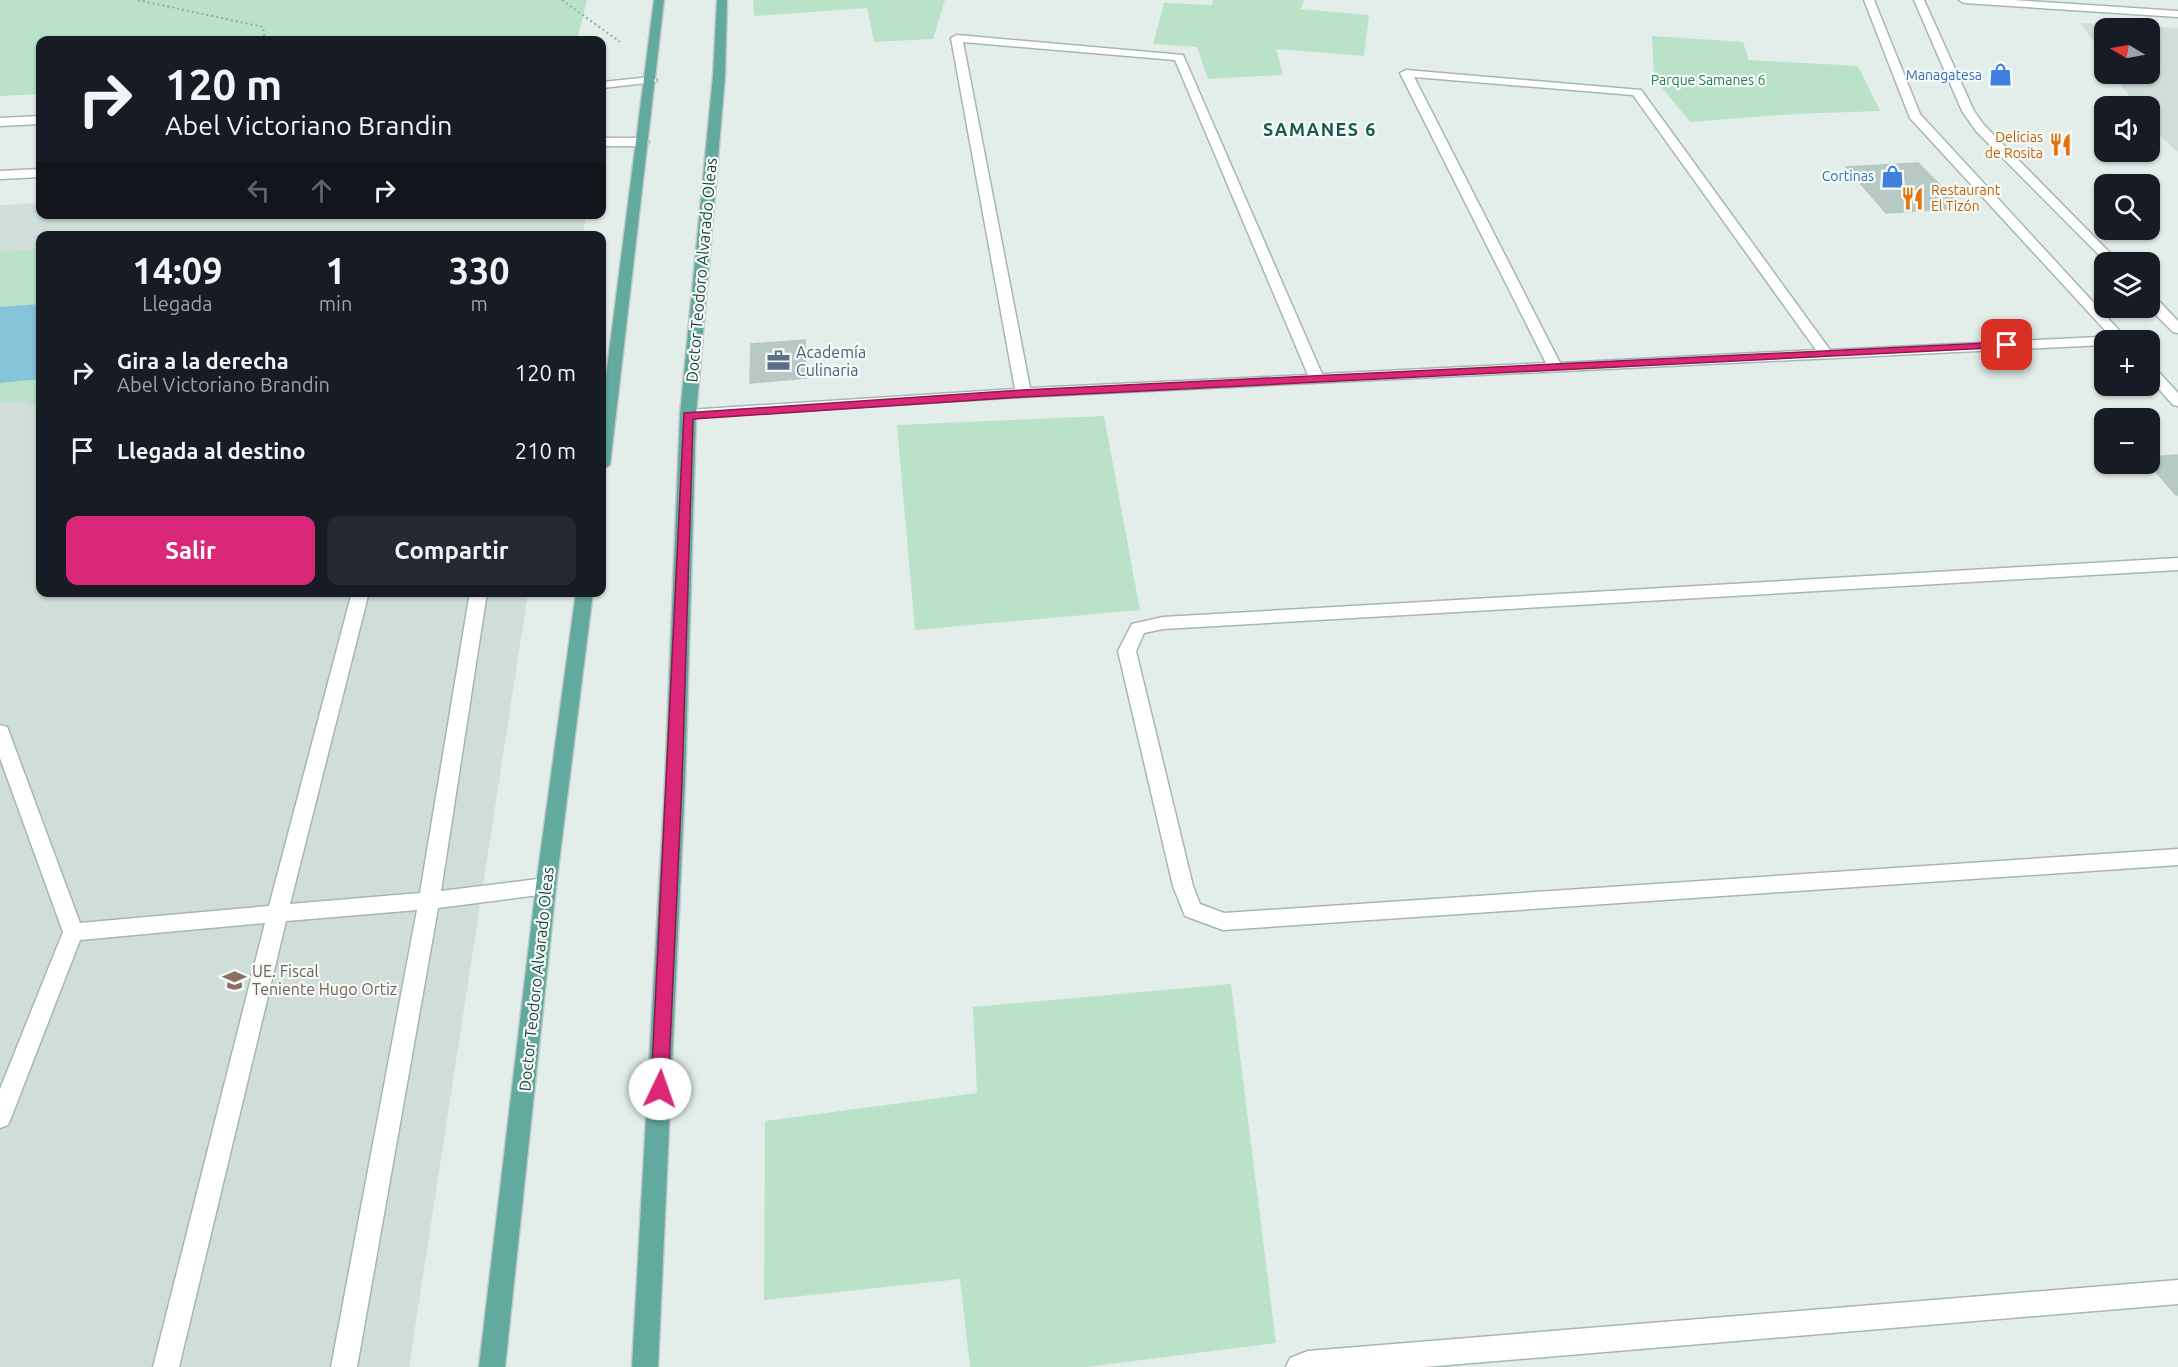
<!DOCTYPE html>
<html lang="es">
<meta charset="utf-8">
<style>
body{margin:0;font-family:Ubuntu,sans-serif;background:#242831;color:#f1f3f6;height:100vh;display:flex;flex-direction:column;font-size:22px;white-space:nowrap}
*{box-sizing:border-box;margin:0}
p{font-size:20px;color:#9ea1a6}
.icon{flex:none;width:33px;height:33px;fill:none;stroke:currentColor;stroke-width:2;stroke-linecap:round;stroke-linejoin:round}
.map{position:relative;flex:1;overflow:hidden}
.drawer{position:absolute;left:36px;top:231px;width:570px;height:366px;display:flex;flex-direction:column;background:#171b24;border-radius:12px;box-shadow:0 2px 4px #0004}
.drawer>*{flex:none}
.banner{position:absolute;left:36px;top:36px;width:570px;height:183px;border-radius:12px;box-shadow:0 2px 4px #0004;background:#171b24;color:#f1f3f6;overflow:hidden}
.needle{width:39px;rotate:280deg}
.tools{position:absolute;left:2094px;top:18px;display:grid;gap:12px}
.tools a{display:grid;place-items:center;width:66px;height:66px;border-radius:12px;background:#171b24;box-shadow:0 2px 4px #0004;font-size:30px}
.pin{position:absolute;display:grid;place-items:center;width:51px;height:51px;color:#fff;margin:-26px;border-radius:12px;box-shadow:0 3px 9px #0006}
.me{position:absolute;width:66px;margin:-33px;rotate:3deg;stroke-linejoin:round;filter:drop-shadow(0 0 4px #0008)}
.turn{display:flex;align-items:center;gap:21px;height:126px;padding:0 30px;font-size:27px}
.turn .icon{width:78px;height:78px;stroke-width:2.5}
.turn b{display:block;font-size:42px;line-height:51px}
.lanes{display:flex;align-items:center;height:57px;padding:0 30px;background:#0003;justify-content:center;gap:30px;direction:ltr}
.lanes .off{opacity:.35}
.eta{display:flex;justify-content:space-evenly;align-items:center;height:102px;text-align:center}
.eta b{font-size:36px;font-weight:700;line-height:42px}
.cta{display:flex;gap:12px;margin-top:auto;padding:12px 30px}
.cta a{flex:1;height:69px;border-radius:12px;background:#db2777;color:#fff;font-size:24px;font-weight:700;line-height:69px;text-align:center}
.cta a+a{background:#242831;color:#f1f3f6}
ul{padding:0;list-style:none}
li{display:flex;align-items:center;gap:18px;height:78px;padding:0 30px}
li div{flex:1}
li b{display:block;font-size:22px}
li em{font-style:normal}
.map>svg:first-child{display:block}
</style>
<div class="map">
<svg width="2178" height="1367" viewBox="0 0 2178 1367">
<rect width="100%" height="100%" fill="#e3eeea"/>
<path fill="#d0ded9" d="M2081 23 2178 28V152L2150 127V106H2136L2114 74H2150V28H2104V58Z
M40 203V214L586 215 583 236H40V592L528 593 409 1367H0V205Z"/>
<path fill="#b9e2c8" d="M0 0H587L577 40H40V94L0 96Z
M753 0H945L933 39 874 42 867 8 754 16Z
M1213 0H1304L1301 9 1369 15 1364 56 1276 49 1283 75 1208 79 1197 47 1153 44 1164 3 1212 5Z
M1652 36 1743 42 1749 60 1858 66 1880 111 1794 114 1690 122 1654 78Z
M40 249V409L23 401 0 403V252Z
M1104 416 1140 610 915 630 897 425Z
M1231 984 1276 1343 1086 1367H970L960 1279 764 1300 765 1121 977 1093 973 1007Z"/>
<path fill="#85c4d9" d="M40 304V379L0 383V307Z"/>
<path fill="#b7c9c4" stroke="#b4c9c2" stroke-width="1.5" d="M1918 163 1939 184 1865 189 1846 167Z
M1939 184 1962 208 1886 213 1865 189Z
M805 340 806 378 750 383 751 344Z
M2178 455V495H2176L2149 464 2150 457Z"/>
<g fill="none" stroke-linecap="round" stroke-linejoin="round">
<defs>
<path id="service" d="M651 77 657 80 655 82 602 88V82Z
M40 116V124L0 126V118Z
M602 138H643L649 142 643 146H602Z
M40 169V177L0 179V171Z
M352 592H369L290 904 420 893 470 592H487L441 891 546 878 553 880 556 886 553 892 546 894 438 908 357 1367H331L417 910 286 921 179 1367H153L265 923 80 940 11 1118 8 1125 0 1128V1089L63 932 0 758V725L7 727 9 732 80 923 269 906Z"/>
<path id="minor" d="M1959 0H2013L2178 11V17L1964 3Z
M957 35 1183 55 1322 374 1546 363 1400 73 1406 70 1641 90 1830 350 2120 336 2127 340H2104V345L1023 397 683 418 680 415 688 410 1015 389 951 38ZM963 42 1175 60 1308 375 1030 388ZM1414 77 1633 95 1816 350 1560 363Z
M2178 558V570L1163 629 1144 633 1136 651 1193 886 1200 904 1224 913 2178 849V865L1223 930 1185 916 1173 886 1118 651 1132 624 1163 617Z
M2178 1280V1304L1424 1367H1286L1290 1358 1308 1351Z"/>
<path id="tertiary" d="M1864 0H1874L1920 114 2128 340H2114L1910 118Z
M1914 0H1924L1974 111 1984 125 2119 262H2106L1976 131 1962 111Z
M2150 296 2155 297 2178 321V333L2173 332 2149 308Z
M2150 367 2155 368 2178 393V406L2173 405 2150 379Z"/>
<path id="primary" d="M654 0H664L610 465 602 470V408Z
M717 0H727L725 76 696 415 685 782 658 1367H632L665 782 680 415 713 76Z
M576 592H593L556 886 505 1367H479L536 886Z"/>
</defs>
<use href="#service" stroke="#a5b7b2" stroke-width="3"/>
<use href="#minor" stroke="#a5b7b2" stroke-width="3"/>
<use href="#tertiary" stroke="#a5b7b2" stroke-width="3"/>
<use href="#primary" stroke="#c1cac8" stroke-width="3"/>
<path stroke="#7fb5aa" stroke-width="2" stroke-dasharray="2 3" stroke-linecap="butt" d="M138 0 263 27 265 40
M562 0 620 42"/>
<use href="#service" fill="#fff" fill-rule="evenodd"/>
<use href="#minor" fill="#fff" fill-rule="evenodd"/>
<use href="#tertiary" fill="#fff" fill-rule="evenodd"/>
<use href="#primary" fill="#62a99e" fill-rule="evenodd"/>
</g>
<path fill="#db2777" stroke="#8e194d" stroke-width="1.5" d="M2007 342 2013 345 2011 347 1023 397 693 419 682 782 668 1089 666 1094 660 1096 654 1094 651 1089 684 413 1023 390Z"/>
<defs>
<symbol id="shop-bare" viewBox="-9 -9 18 18"><path d="M-5-2.5h2.3a2.7 3.5 0 0 1 5.4 0H5L5.5 6h-11ZM-1.5-2.5h3a1.5 2.3 0 0 0-3 0Z" fill="#3f7fe0" stroke="#f4faf7" stroke-width="2.5" paint-order="stroke"/></symbol>
<symbol id="restaurant-bare" viewBox="-9 -9 18 18"><path d="M-5-6h1v4h1v-4h1v4h1v-4h1v5L-1.5 .5V6h-2V.5L-5-1ZM5-6V6H3V1.5H1.5Q1.5-4 5-6Z" fill="#e8710a" stroke="#f4faf7" stroke-width="2.5" paint-order="stroke"/></symbol>
<symbol id="office-bare" viewBox="-9 -9 18 18"><path d="M-6-3h4V-5.5h4V-3h4V5H-6ZM-1-4.5V-3h2v-1.5ZM-6 0V1H6V0Z" fill="#5c6f8a" stroke="#f4faf7" stroke-width="2.5" paint-order="stroke"/></symbol>
<symbol id="school-bare" viewBox="-9 -9 18 18"><path d="M0-5L7-2L0 1L-7-2ZM-4 1L0 2.5L4 1V4Q0 6-4 4Z" fill="#8d6e63" stroke="#f4faf7" stroke-width="2.5" paint-order="stroke"/></symbol>
</defs>
<g fill-rule="evenodd">
<use href="#shop-bare" x="1984" y="58" width="33" height="33"/>
<use href="#restaurant-bare" x="2044" y="128" width="33" height="33"/>
<use href="#shop-bare" x="1876" y="160" width="33" height="33"/>
<use href="#restaurant-bare" x="1896" y="182" width="33" height="33"/>
<use href="#office-bare" x="762" y="344" width="33" height="33"/>
<use href="#school-bare" x="218" y="964" width="33" height="33"/>
</g>
<g text-anchor="middle" dominant-baseline="central" stroke-width="4.5" stroke-linejoin="round" paint-order="stroke">
<g font-size="14" fill="#366cbe" stroke="#f4faf7" text-anchor="end">
<text x="1982" y="75">Managatesa</text>
<text x="1874" y="176">Cortinas</text>
</g>
<g font-size="14" fill="#257d50" stroke="#f4faf7">
<text x="1708" y="80">Parque Samanes 6</text>
</g>
<g font-size="14" fill="#c56008" stroke="#f4faf7" text-anchor="end">
<text x="2043" y="137">Delicias<tspan x="2043" dy="16">de Rosita</tspan></text>
<text x="1931" y="190" text-anchor="start">Restaurant<tspan x="1931" dy="16">El Tizón</tspan></text>
</g>
<g font-size="16" fill="#20423c" stroke="#f4faf7">
<text transform="translate(701 270) rotate(-85)">Doctor Teodoro Alvarado Oleas</text>
<text transform="translate(536 979) rotate(-84)">Doctor Teodoro Alvarado Oleas</text>
</g>
<g font-size="16" fill="#4e5e75" stroke="#f4faf7" text-anchor="start">
<text x="796" y="352">Academía<tspan x="796" dy="18">Culinaria</tspan></text>
</g>
<g font-size="16" fill="#785e54" stroke="#f4faf7" text-anchor="start">
<text x="252" y="971">UE. Fiscal<tspan x="252" dy="18">Teniente Hugo Ortiz</tspan></text>
</g>
<g font-size="18" font-weight="bold" letter-spacing="1.5" fill="#19564e" stroke="#f4faf7">
<text x="1320" y="129">SAMANES 6</text>
</g>
</g>
</svg>
<div class="tools">
<a><svg class="needle" viewBox="-14 -14 28 28"><path d="M0-13l5 13h-10z" fill="#e53935"/><path d="M0 13l5-13h-10z" fill="#9ea1a6"/></svg></a>
<a><svg class="icon" aria-label="sound" viewBox="0 0 24 24"><path d="M4 9h4l5-4v14l-5-4H4zM17 9q2 3 0 6"/></svg></a>
<a><svg class="icon" aria-label="search" viewBox="0 0 24 24"><circle cx="10" cy="10" r="6"/><path d="M15 15l6 6"/></svg></a>
<a><svg class="icon" aria-label="layers" viewBox="0 0 24 24"><path d="M12 4l9 5-9 5-9-5zM3 14l9 5 9-5"/></svg></a>
<a>+</a>
<a>−</a>
</div>
<div class="pin" style="left:2007px;top:345px;background:#d93025"><svg class="icon" aria-label="arrive" viewBox="0 0 24 24"><path d="M6 21V4h12l-3 4 3 4H6"/></svg></div>
<svg class="me" style="left:660px;top:1089px" viewBox="-20 -20 40 40"><circle r="19" fill="#fff"/><path d="M0-13L10 11 0 6-10 11z" fill="#db2777"/></svg>
<div class="banner">
<div class="turn"><svg class="icon" aria-label="right" viewBox="0 0 24 24"><path d="M7 20v-9h11M14 6l5 5-5 5"/></svg><div><b>120 m</b>Abel Victoriano Brandin</div></div>
<div class="lanes"><svg class="icon off" aria-label="left" viewBox="0 0 24 24"><path d="M17 20v-9H6M10 6l-5 5 5 5"/></svg><svg class="icon off" aria-label="ahead" viewBox="0 0 24 24"><path d="M12 20V5M6 11l6-6 6 6"/></svg><svg class="icon" aria-label="right" viewBox="0 0 24 24"><path d="M7 20v-9h11M14 6l5 5-5 5"/></svg></div>
</div>
<section class="drawer">
<div class="eta">
<div><b>14:09</b><p>Llegada</p></div>
<div><b>1</b><p>min</p></div>
<div><b>330</b><p>m</p></div>
</div>
<ul>
<li><svg class="icon" aria-label="right" viewBox="0 0 24 24"><path d="M7 20v-9h11M14 6l5 5-5 5"/></svg><div><b>Gira a la derecha</b><p>Abel Victoriano Brandin</p></div><em>120 m</em></li>
<li><svg class="icon" aria-label="arrive" viewBox="0 0 24 24"><path d="M6 21V4h12l-3 4 3 4H6"/></svg><div><b>Llegada al destino</b></div><em>210 m</em></li>
</ul>
<div class="cta"><a>Salir</a><a>Compartir</a></div>
</section>
</div>
